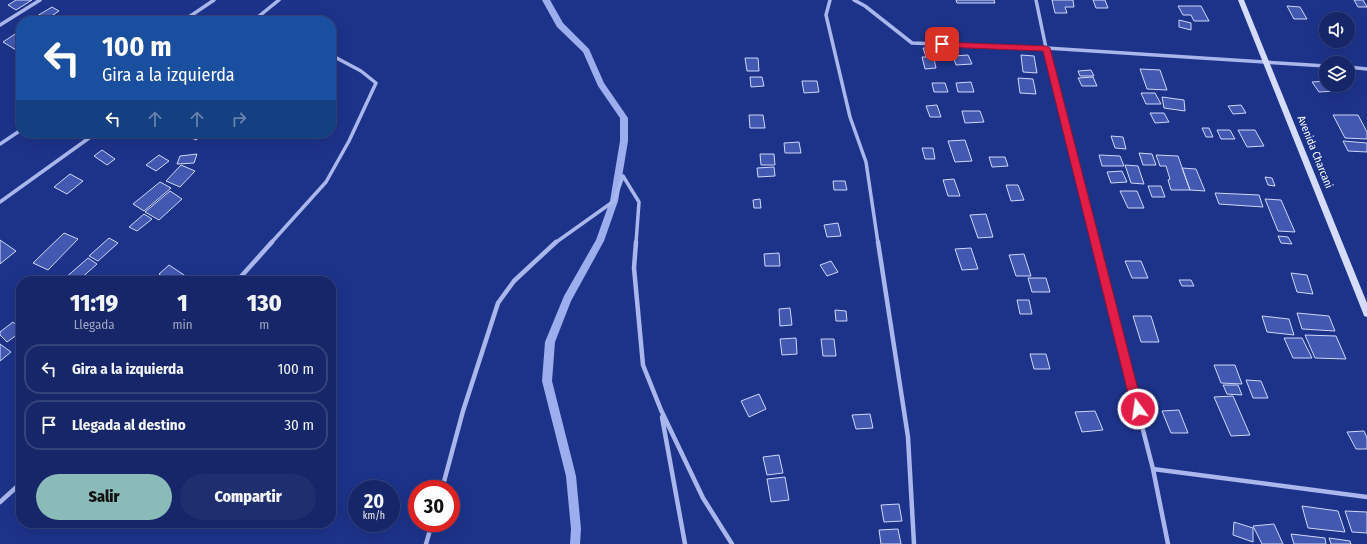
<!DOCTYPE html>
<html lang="es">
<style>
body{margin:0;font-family:"Fira Sans Condensed",sans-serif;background:#1f2e6e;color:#f1f3f6;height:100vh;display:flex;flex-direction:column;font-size:15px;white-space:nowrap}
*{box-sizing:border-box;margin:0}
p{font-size:13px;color:#9ea5c0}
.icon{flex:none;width:22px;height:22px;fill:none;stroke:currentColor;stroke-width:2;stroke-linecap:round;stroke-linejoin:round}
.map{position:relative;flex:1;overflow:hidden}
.details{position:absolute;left:16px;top:276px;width:320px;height:252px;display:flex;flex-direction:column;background:#162668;border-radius:16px;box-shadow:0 4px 16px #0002,0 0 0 1px #35437c}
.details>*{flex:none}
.hud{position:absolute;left:16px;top:16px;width:320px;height:122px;border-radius:16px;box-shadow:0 4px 16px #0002,0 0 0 1px #35437c;background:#1a4fa0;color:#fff;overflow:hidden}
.buttons{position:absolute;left:1319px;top:12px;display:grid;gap:8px}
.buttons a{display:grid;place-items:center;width:36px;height:36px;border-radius:50%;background:#162668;box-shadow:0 4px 16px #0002,0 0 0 1px #35437c;font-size:20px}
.speed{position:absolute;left:348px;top:480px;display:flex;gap:8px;font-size:20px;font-weight:700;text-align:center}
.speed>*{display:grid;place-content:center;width:52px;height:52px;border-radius:50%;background:#162668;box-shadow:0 4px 16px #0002,0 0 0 1px #35437c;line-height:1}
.speed small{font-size:10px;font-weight:400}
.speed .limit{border:6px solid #d22;background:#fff;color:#111}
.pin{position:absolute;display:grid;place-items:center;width:34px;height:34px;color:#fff;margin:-17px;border-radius:8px;box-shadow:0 2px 6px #0006}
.me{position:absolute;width:44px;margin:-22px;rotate:346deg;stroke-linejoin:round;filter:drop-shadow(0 0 3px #0008)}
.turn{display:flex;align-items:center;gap:14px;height:84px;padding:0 20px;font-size:18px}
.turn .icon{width:52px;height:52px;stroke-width:2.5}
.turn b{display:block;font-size:28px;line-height:34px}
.lanes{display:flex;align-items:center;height:38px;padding:0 20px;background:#0003;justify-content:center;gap:20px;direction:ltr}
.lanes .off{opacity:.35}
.eta{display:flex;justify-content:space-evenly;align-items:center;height:68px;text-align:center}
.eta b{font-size:24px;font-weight:800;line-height:28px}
.action{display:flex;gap:8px;margin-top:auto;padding:8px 20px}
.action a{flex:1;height:46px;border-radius:24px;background:#8bbbb9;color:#111;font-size:16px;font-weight:800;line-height:46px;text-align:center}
.action a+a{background:#1f2e6e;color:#f1f3f6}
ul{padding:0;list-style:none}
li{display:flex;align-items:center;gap:12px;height:50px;margin:0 8px 6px;padding:0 12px;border:2px solid #35437c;border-radius:16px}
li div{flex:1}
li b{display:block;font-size:15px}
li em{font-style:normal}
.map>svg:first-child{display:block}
</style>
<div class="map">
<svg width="1367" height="544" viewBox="0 0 1367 544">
<rect width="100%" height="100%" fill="#1d338a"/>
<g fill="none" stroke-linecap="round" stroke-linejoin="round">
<path fill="#9caeee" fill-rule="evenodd" d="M542 0H550L563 23 589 49 604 83 628 118V141L618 201 604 241 571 301 555 342 552 381 576 476 581 529 580 544H570L571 529 566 476 542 381 545 342 564 296 596 240 610 201 620 141V118L598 86 583 52 557 27Z"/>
</g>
<path fill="#4258b1" stroke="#ced7f9" d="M16 0H32L16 10 8 5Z
M956 0H994L995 3H957Z
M1052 0H1073L1074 7H1065L1067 13H1055Z
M1093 0H1105L1108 8H1096Z
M1354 0H1363L1367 7H1358Z
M1178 6H1201L1209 21H1194L1191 15H1183Z
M1287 6 1300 7 1307 19H1294Z
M52 7 59 11 44 21H34L32 19Z
M1179 20 1191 23V30L1179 27Z
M21 30V53L3 42Z
M923 48H940L942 59H934L936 68 925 69 922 57H926Z
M968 55 972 64 956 65 953 56Z
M1021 55 1034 56 1037 73 1023 72Z
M745 58H758L759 71H747Z
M1140 69 1160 70 1167 90 1147 89Z
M1091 70 1094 76H1080L1078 71Z
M750 77H762L764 86 751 87Z
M1093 77 1097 86H1082L1078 78Z
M1018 78 1033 79 1036 94 1020 93Z
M802 81H817L819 92 804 93Z
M1326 81V85H1333L1336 91 1319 92 1312 82Z
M971 82 974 92H958L956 83Z
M932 83H945L948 92H934Z
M1141 93H1155L1161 104H1146Z
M1162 97 1184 100 1185 111 1164 108Z
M937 105 941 117H930L926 106Z
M1241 105 1246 113 1233 114 1228 106Z
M962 111H980L984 122 965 123Z
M1150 113H1164L1169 122 1155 123Z
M749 115H763L765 128H750Z
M1333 115H1358L1367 132V139L1345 138Z
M1202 128H1209L1213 137H1206Z
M1217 130H1230L1235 139H1221Z
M1238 130H1255L1264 146 1247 147Z
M186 133H204L196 140 184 134Z
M1111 136 1123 137 1126 149 1115 148Z
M965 140 972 161 955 162 948 141Z
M1343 141 1367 143V152L1348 151Z
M799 142 801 153H785L784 143Z
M922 148H933L935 159H925Z
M102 150 115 159 107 165 94 156Z
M1139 153 1152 154 1156 165H1143Z
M197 154 194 163 177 164 180 156Z
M760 154H774L775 165H761Z
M159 155 169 161 156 171 146 165Z
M1099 155 1120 156 1124 166H1102Z
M1156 155 1178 156 1190 190H1171L1168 180 1170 179 1166 166H1160Z
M989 157H1005L1008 166 992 167Z
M181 165 195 171 180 187 166 181Z
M1125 165 1138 166 1144 184 1131 183Z
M774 167 775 176 758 177 757 168Z
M1182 168 1196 169 1205 191 1190 190Z
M1122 171 1127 182 1111 183 1107 172Z
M70 174 83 181 67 194 54 187Z
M1265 177 1272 178 1275 186 1268 185Z
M954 179 960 196H948L943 180Z
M833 181H845L847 190H834Z
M160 182 171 188 144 211 133 204Z
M1006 185H1018L1024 200 1011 201Z
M1148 186H1161L1165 197H1152Z
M170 191 182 199 159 220 145 212Z
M1120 191H1137L1144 208H1128Z
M1215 193 1259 195 1263 207 1219 204Z
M760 199 761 208H754L753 200Z
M1265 199 1281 200 1295 232 1278 231Z
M144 214 152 219 137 231 129 227Z
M986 214 993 237 978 238 970 215Z
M838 223 841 236 827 237 824 225Z
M64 233 78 239 48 270 33 263Z
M1278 236 1288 237 1292 244 1281 243Z
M109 238 118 243 98 261 89 256Z
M0 240 16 251 0 264Z
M971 248 978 269 962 270 955 249Z
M779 253 780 266H765L764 254Z
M1024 254 1031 276H1016L1009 255Z
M88 258 97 264 78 281H67L64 279Z
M831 261 838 272 827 276 820 265Z
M1125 261H1141L1148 278H1132Z
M169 265 187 277 182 281H157L162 276 159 274Z
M1291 273 1307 275 1313 294 1297 292Z
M1028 278H1046L1050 292H1032Z
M1179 280H1191L1194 286H1182Z
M1017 300H1029L1032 314H1020Z
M790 308 792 325 780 326 779 309Z
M835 310 846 311 847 321H836Z
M1297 313 1329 316 1335 331 1302 329Z
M1133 316H1151L1159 342H1141Z
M1262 316 1289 319 1294 335 1267 332Z
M13 322 21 329V332L7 342 0 335V332Z
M1305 335 1336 336 1346 359 1315 358Z
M796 338 797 354 782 355 780 339Z
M1284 338H1302L1312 358H1293Z
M821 339H834L836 356H823Z
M0 344 11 352 0 361Z
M1030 354H1046L1050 369H1034Z
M1214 365H1235L1242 384 1221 383Z
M1246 380 1261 381 1268 398H1253Z
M1223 385H1238L1242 395 1227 394Z
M759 394 766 409 749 417 741 401Z
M1233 396 1250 435 1231 436 1214 397Z
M1179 410 1188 433H1171L1162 411Z
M1095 411 1103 430 1082 432 1075 412Z
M870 414 873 428 856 429 852 415Z
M1364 431 1367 438V449H1356L1347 432Z
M779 455 783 473 767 475 763 457Z
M785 477 789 500 771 502 767 479Z
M899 504 902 521 884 522 881 505Z
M1302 506 1338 511 1345 532 1308 528Z
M1345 511 1367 512V533L1352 532Z
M1234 522 1253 528V542L1233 535Z
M1274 524 1283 544H1262L1253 526Z
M898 529 901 544H881L879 530Z
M1291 534 1325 538 1326 544H1294Z
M1329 538 1350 541 1351 544H1331Z"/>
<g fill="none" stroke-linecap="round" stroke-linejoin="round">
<path stroke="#a9b7ec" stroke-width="3.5" d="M830 0 826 15 850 117 866 162 878 243
M854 0 865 6 912 43 1046 48 1326 66
M1036 0 1046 48 1096 243
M259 17 266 21
M183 21 214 0
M253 21 279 0
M0 25 40 0
M1348 67 1367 69
M0 144 21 130
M0 202 96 133
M271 243 326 182 349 141 376 83 361 71 331 55
M555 243 614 201 623 176 639 202 636 243"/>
<path stroke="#a9b7ec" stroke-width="4.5" d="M636 242 634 268 643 365 661 410 703 498 732 544
M878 242 908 437 914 544
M1095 242 1153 469 1168 544
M237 281 272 242
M662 417 685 544
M1153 469 1367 497
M442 489 463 411 498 303 514 281 556 242
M0 502 21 483
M426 544 432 523"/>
<path fill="#d5dcf9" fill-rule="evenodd" d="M1238 0H1244L1367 303V317L1364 316 1363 313Z"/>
</g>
<path fill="#e11d48" stroke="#92132f" d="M942 42 1046 46 1050 48 1143 409 1141 412 1138 414 1134 412 1132 409 1043 51 942 47 938 44Z"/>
<g text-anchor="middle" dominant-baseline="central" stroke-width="3" stroke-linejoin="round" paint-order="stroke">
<g font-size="11" fill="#fff" stroke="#1d338a">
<text transform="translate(1315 152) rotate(68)">Avenida Charcani</text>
</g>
</g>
</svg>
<div class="buttons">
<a><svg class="icon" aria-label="sound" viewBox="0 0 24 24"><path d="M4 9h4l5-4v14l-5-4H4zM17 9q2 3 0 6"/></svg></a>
<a><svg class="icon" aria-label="layers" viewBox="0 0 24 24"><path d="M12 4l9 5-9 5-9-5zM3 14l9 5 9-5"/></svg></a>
</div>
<div class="speed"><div>20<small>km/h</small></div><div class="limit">30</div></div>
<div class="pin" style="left:942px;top:44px;background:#d93025"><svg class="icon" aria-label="arrive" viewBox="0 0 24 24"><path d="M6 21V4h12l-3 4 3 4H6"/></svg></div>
<svg class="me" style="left:1138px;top:409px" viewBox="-20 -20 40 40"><circle r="17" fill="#e11d48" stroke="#fff" stroke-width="3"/><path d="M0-11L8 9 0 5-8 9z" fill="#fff"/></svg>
<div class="hud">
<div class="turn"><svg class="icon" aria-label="left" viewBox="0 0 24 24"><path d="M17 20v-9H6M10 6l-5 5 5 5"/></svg><div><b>100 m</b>Gira a la izquierda</div></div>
<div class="lanes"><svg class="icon" aria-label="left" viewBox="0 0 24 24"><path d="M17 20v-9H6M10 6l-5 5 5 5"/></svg><svg class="icon off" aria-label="ahead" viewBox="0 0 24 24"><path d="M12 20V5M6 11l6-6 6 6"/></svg><svg class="icon off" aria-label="ahead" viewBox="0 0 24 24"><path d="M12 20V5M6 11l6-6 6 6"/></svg><svg class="icon off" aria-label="right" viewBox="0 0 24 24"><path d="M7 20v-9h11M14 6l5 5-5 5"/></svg></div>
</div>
<section class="details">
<div class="eta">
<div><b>11:19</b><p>Llegada</p></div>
<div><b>1</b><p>min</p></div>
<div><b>130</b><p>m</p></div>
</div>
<ul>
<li><svg class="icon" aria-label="left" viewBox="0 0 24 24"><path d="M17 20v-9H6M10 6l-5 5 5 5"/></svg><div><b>Gira a la izquierda</b></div><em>100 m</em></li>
<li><svg class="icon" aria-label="arrive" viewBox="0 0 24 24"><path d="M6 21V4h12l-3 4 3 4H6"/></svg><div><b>Llegada al destino</b></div><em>30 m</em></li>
</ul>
<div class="action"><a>Salir</a><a>Compartir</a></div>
</section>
</div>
